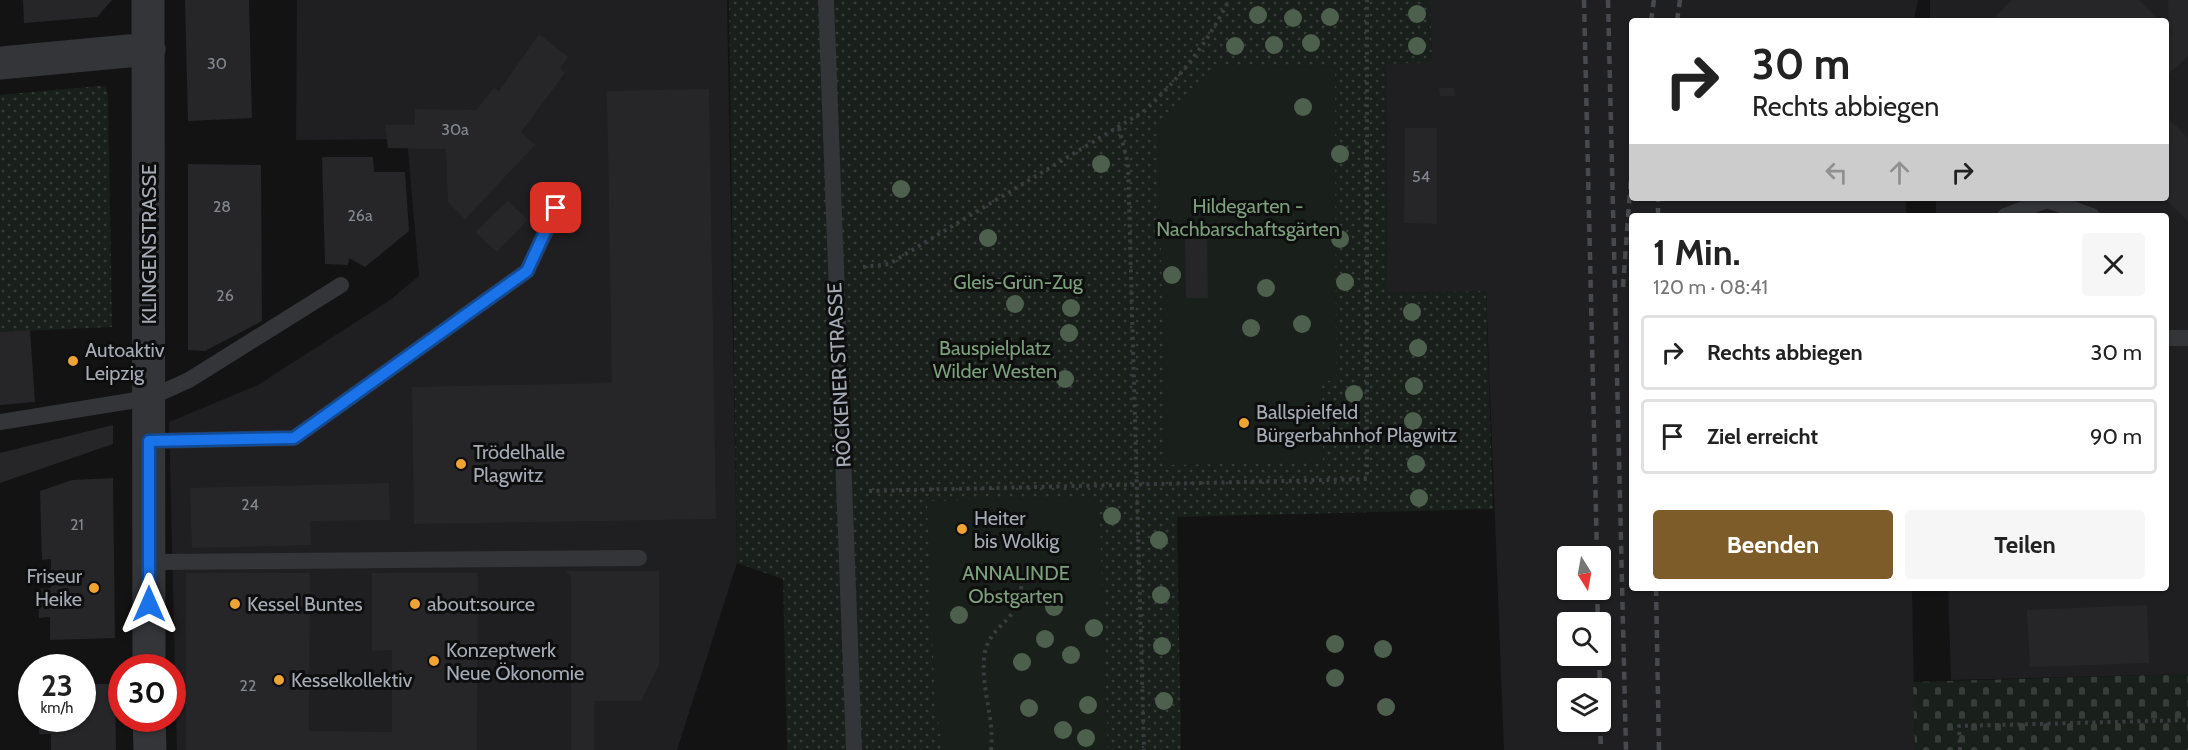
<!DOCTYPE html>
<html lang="de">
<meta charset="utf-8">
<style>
body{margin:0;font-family:Cabin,sans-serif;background:#f6f6f6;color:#222;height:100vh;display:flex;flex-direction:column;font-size:22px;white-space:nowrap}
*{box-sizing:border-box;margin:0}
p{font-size:20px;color:#767676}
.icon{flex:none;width:33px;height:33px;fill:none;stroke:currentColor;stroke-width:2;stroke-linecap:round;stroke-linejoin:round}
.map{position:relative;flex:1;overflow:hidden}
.panel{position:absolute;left:1629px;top:213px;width:540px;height:378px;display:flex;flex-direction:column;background:#fff;border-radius:6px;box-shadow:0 2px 4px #0004}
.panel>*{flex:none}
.top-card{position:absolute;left:1629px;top:18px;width:540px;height:183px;border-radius:6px;box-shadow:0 2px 4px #0004;background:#fff;color:#222;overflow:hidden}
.needle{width:39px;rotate:169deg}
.controls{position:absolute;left:1557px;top:546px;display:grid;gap:12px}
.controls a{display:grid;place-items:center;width:54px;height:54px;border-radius:6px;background:#fff;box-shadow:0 2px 4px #0004;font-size:30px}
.speed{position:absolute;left:18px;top:654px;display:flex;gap:12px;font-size:30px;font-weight:700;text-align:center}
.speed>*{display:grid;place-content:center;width:78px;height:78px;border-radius:50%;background:#fff;box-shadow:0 2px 4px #0004;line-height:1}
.speed small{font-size:15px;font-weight:400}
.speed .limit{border:9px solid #d22;background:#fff;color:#111}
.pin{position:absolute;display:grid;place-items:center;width:51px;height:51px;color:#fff;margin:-26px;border-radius:12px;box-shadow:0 3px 9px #0006}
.me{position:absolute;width:66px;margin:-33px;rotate:0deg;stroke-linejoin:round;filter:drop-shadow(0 0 4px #0008)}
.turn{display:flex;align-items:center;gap:21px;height:126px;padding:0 24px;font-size:27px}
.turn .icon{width:78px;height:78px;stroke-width:2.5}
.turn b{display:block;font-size:42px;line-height:51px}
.lanes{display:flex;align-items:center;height:57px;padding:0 24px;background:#0003;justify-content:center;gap:30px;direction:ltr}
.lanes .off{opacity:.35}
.round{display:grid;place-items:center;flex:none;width:63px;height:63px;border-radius:6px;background:#f6f6f6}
.overview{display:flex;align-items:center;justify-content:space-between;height:102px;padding:0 24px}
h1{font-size:36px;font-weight:800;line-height:45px}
.action{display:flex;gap:12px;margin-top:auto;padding:12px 24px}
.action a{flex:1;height:69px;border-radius:6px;background:#7e5c29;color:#fff;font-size:24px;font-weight:800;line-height:69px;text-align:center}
.action a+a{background:#f6f6f6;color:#222}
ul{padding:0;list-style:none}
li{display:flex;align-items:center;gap:18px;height:75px;margin:0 12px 9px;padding:0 12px;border:3px solid #e0e0e0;border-radius:6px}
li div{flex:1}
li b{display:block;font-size:22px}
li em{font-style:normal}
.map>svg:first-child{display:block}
</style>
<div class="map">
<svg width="2188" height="750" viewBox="0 0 2188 750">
<defs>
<pattern id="grass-dots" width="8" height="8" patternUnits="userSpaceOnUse" patternTransform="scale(1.5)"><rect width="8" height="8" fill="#191f1a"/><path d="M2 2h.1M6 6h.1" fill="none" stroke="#373d39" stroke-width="1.8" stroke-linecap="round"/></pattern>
<pattern id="cemetery-stones" width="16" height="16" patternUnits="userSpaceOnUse" patternTransform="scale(1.5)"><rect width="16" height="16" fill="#191f1a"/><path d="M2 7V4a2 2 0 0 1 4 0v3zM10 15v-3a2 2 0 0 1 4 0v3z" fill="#373d39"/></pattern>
</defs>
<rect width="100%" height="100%" fill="#131314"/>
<path fill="#1f1f21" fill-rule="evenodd" d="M297 0H727L737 563 677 750H177L169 422 258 385 390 300 419 276 407 139 296 140Z
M1430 0H1918L1914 21H1632V198H1906V216H1632V588H1912L1915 750H1504L1486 291 1387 293 1386 63 1432 61ZM1568 556H1600V590H1568ZM1568 622H1600V656H1568ZM1568 688H1600V722H1568Z
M1930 0H2188V674L1951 680 1948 588H2166V216H1936V198H2166V21H1930Z"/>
<path fill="url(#grass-dots)" d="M729 0H1430L1432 62 1386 64 1387 293 1486 291 1493 509 1177 517 1181 750H787L783 579 737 563Z
M98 86 105 87 108 94 112 327 0 332V95Z"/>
<path fill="url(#cemetery-stones)" d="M2188 674V750H1915L1913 682Z"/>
<path fill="#191f1a" d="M1216 65 1335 67 1336 381H1322L1323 462 1166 465 1158 123Z
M1099 497 1108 750H944L935 706 927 501Z"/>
<path fill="#262628" d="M23 0H112L97 17 24 23Z
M185 0H249L252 118 188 121Z
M2012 0H2139L2160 21H1991Z
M2168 0H2188V56L2166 77V28L2175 36 2169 29Z
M539 34 568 57 560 68 565 73 521 132 535 145 465 219 448 202 446 149 388 148 385 125H415V109L476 110 494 88 499 91Z
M1439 88H1454L1455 96H1440Z
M709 89 716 519 414 524 412 387 612 383 607 91Z
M2166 116 2188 138V221L2166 199Z
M1405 128H1437V224L1404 223Z
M322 157H373L374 172H405L409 231 365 267 349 258 348 265 325 264Z
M188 164 261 165 262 321 205 351 188 350Z
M508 201 528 220 497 252 475 232Z
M1185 226H1207L1208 298H1186Z
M30 330 35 402 0 405V332Z
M113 425V444L0 483V453Z
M113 478 115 638 50 640V617L39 618 38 589 51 588V559L42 560 40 491 72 480Z
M389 483 390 520 310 521 311 545 192 548 190 488Z
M566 571H659V665L641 701H594V750H571V578Z
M186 573H310L309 731 392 732V650L372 651V573H478L477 750H186Z
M2147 605 2149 663 2030 667 2027 610Z
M82 684H115L116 750H51V734H39V718H82Z"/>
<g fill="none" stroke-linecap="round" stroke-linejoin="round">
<path stroke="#3a3c40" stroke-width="4" stroke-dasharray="3 4.5" stroke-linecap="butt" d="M1119 128 1128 164 1144 750
M863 267 889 264 1143 112C1179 79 1207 44 1229 0
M869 491 1367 479V0
M991 750C995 717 979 684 985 652 989 633 1003 626 1014 611 1019 605 1020 592 1022 584
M1960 750 1959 726 2188 720"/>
<path stroke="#343539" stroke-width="16" d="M826 0 854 750
M2005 216 2047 200 2092 216
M2166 338H2188
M0 422 149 398 189 380 341 285
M149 441 294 438 527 271 557 208
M149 562 639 558"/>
<path stroke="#343539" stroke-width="33" d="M148 0 149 668
M0 63 149 49
M149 718 150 750"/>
<path stroke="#47494e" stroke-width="4.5" stroke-dasharray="8 6" stroke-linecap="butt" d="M1584 0 1597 556
M1608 0 1626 750
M1651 21 1654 0
M1677 21 1680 0
M1658 216V198
M1623 287 1632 163
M1656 588 1659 750
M1597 590 1598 622
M1599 656 1600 688
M1600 722 1601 750"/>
</g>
<g fill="#4d604d">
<circle cx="1417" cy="14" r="9"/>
<circle cx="1258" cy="15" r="9"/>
<circle cx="1330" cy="17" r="9"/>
<circle cx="1293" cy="18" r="9"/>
<circle cx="1311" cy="43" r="9"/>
<circle cx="1274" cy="45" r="9"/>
<circle cx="1235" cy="46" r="9"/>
<circle cx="1417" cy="46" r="9"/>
<circle cx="1303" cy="107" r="9"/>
<circle cx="1340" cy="154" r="9"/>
<circle cx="1101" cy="164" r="9"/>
<circle cx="901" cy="189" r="9"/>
<circle cx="988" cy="238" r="9"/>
<circle cx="1340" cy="239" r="9"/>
<circle cx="1172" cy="275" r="9"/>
<circle cx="1345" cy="282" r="9"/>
<circle cx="1266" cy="288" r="9"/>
<circle cx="1015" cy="304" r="9"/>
<circle cx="1071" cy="308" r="9"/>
<circle cx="1412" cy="312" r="9"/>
<circle cx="1302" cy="324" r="9"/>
<circle cx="1251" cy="328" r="9"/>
<circle cx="1069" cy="333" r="9"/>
<circle cx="1418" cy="348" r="9"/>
<circle cx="1065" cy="379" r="9"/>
<circle cx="1414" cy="386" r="9"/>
<circle cx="1354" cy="394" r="9"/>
<circle cx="1413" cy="421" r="9"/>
<circle cx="1416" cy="464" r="9"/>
<circle cx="1419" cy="498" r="9"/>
<circle cx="1112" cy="516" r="9"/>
<circle cx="1159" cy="540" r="9"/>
<circle cx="1161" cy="595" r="9"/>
<circle cx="1054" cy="607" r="9"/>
<circle cx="959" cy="615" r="9"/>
<circle cx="1094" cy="628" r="9"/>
<circle cx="1045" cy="639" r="9"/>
<circle cx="1335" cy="644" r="9"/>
<circle cx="1162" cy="646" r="9"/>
<circle cx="1383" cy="649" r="9"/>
<circle cx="1071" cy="655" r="9"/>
<circle cx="1022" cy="662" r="9"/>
<circle cx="1335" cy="678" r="9"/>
<circle cx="1164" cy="701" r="9"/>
<circle cx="1088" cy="705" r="9"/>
<circle cx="1386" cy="707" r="9"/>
<circle cx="1029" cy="708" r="9"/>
<circle cx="1063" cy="730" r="9"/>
<circle cx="1086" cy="738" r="9"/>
</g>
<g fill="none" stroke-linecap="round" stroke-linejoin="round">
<defs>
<path id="route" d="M149 604V441L294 438 527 271 556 208"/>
</defs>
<use href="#route" stroke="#114b97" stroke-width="15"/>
<use href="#route" stroke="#1a73e8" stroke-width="10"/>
</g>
<g fill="#eea332" stroke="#0e0e0f" stroke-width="2">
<circle cx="73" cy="361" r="6"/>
<circle cx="1244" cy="423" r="6"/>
<circle cx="461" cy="464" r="6"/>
<circle cx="962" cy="529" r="6"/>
<circle cx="94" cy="588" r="6"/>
<circle cx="235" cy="604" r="6"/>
<circle cx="415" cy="604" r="6"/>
<circle cx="434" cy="661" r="6"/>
<circle cx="279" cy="680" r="6"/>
</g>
<g text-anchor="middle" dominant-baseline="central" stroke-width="6" stroke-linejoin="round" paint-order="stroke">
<g font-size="16" fill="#848991">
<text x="217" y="63">30</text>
<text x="455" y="129">30a</text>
<text x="1421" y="176">54</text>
<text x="222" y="206">28</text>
<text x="360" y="215">26a</text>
<text x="225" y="295">26</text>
<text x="250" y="504">24</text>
<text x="77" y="524">21</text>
<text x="248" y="685">22</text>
</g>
<g font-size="20" fill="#7c9f7c" stroke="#0e0e0f">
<text x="1248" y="206">Hildegarten -<tspan x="1248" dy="23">Nachbarschaftsgärten</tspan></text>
<text x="1018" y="282">Gleis-Grün-Zug</text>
<text x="995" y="348">Bauspielplatz<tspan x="995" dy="23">Wilder Westen</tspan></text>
<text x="1016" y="573">ANNALINDE<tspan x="1016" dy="23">Obstgarten</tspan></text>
</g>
<g font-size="20" fill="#a5abb5" stroke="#0e0e0f">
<text transform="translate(149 244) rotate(-90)">KLINGENSTRASSE</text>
<text transform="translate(839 375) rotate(-93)">RÖCKENER STRASSE</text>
</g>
<g font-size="20" fill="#a5abb5" stroke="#0e0e0f" text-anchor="start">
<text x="85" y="350">Autoaktiv<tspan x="85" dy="23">Leipzig</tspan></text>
<text x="1256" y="412">Ballspielfeld<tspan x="1256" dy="23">Bürgerbahnhof Plagwitz</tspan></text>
<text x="473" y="452">Trödelhalle<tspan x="473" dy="23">Plagwitz</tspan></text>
<text x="974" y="518">Heiter<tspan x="974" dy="23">bis Wolkig</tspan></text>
<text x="82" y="576" text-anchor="end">Friseur<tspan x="82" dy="23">Heike</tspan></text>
<text x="247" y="604">Kessel Buntes</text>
<text x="427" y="604">about:source</text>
<text x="446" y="650">Konzeptwerk<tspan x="446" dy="23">Neue Ökonomie</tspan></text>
<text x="291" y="680">Kesselkollektiv</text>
</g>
</g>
</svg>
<div class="controls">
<a><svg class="needle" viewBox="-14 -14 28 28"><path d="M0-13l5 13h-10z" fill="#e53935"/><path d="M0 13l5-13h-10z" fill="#767676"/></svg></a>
<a><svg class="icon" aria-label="search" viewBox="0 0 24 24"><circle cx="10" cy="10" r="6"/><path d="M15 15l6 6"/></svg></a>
<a><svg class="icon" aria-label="layers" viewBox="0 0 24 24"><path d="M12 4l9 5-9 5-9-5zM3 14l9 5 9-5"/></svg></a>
</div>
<div class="speed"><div>23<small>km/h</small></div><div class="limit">30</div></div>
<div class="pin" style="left:556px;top:208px;background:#d93025"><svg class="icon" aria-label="arrive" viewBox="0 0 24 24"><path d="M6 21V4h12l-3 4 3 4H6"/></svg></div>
<svg class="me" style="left:149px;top:604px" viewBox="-20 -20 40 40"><path d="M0-17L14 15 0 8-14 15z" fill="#1a73e8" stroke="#fff" stroke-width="4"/></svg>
<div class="top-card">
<div class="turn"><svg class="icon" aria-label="right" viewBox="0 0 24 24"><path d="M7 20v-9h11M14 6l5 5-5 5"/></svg><div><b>30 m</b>Rechts abbiegen</div></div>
<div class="lanes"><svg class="icon off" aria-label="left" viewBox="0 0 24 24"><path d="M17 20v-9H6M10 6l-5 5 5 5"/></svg><svg class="icon off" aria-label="ahead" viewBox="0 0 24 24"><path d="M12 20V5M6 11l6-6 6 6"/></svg><svg class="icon" aria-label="right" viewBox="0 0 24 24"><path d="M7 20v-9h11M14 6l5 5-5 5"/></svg></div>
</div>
<section class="panel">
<div class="overview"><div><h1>1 Min.</h1><p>120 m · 08:41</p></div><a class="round"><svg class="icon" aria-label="close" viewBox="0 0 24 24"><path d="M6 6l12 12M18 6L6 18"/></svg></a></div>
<ul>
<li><svg class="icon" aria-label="right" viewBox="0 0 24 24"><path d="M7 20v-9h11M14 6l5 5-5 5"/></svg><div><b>Rechts abbiegen</b></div><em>30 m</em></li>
<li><svg class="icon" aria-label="arrive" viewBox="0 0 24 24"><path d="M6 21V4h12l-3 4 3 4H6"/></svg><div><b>Ziel erreicht</b></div><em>90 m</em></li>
</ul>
<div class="action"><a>Beenden</a><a>Teilen</a></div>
</section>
</div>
